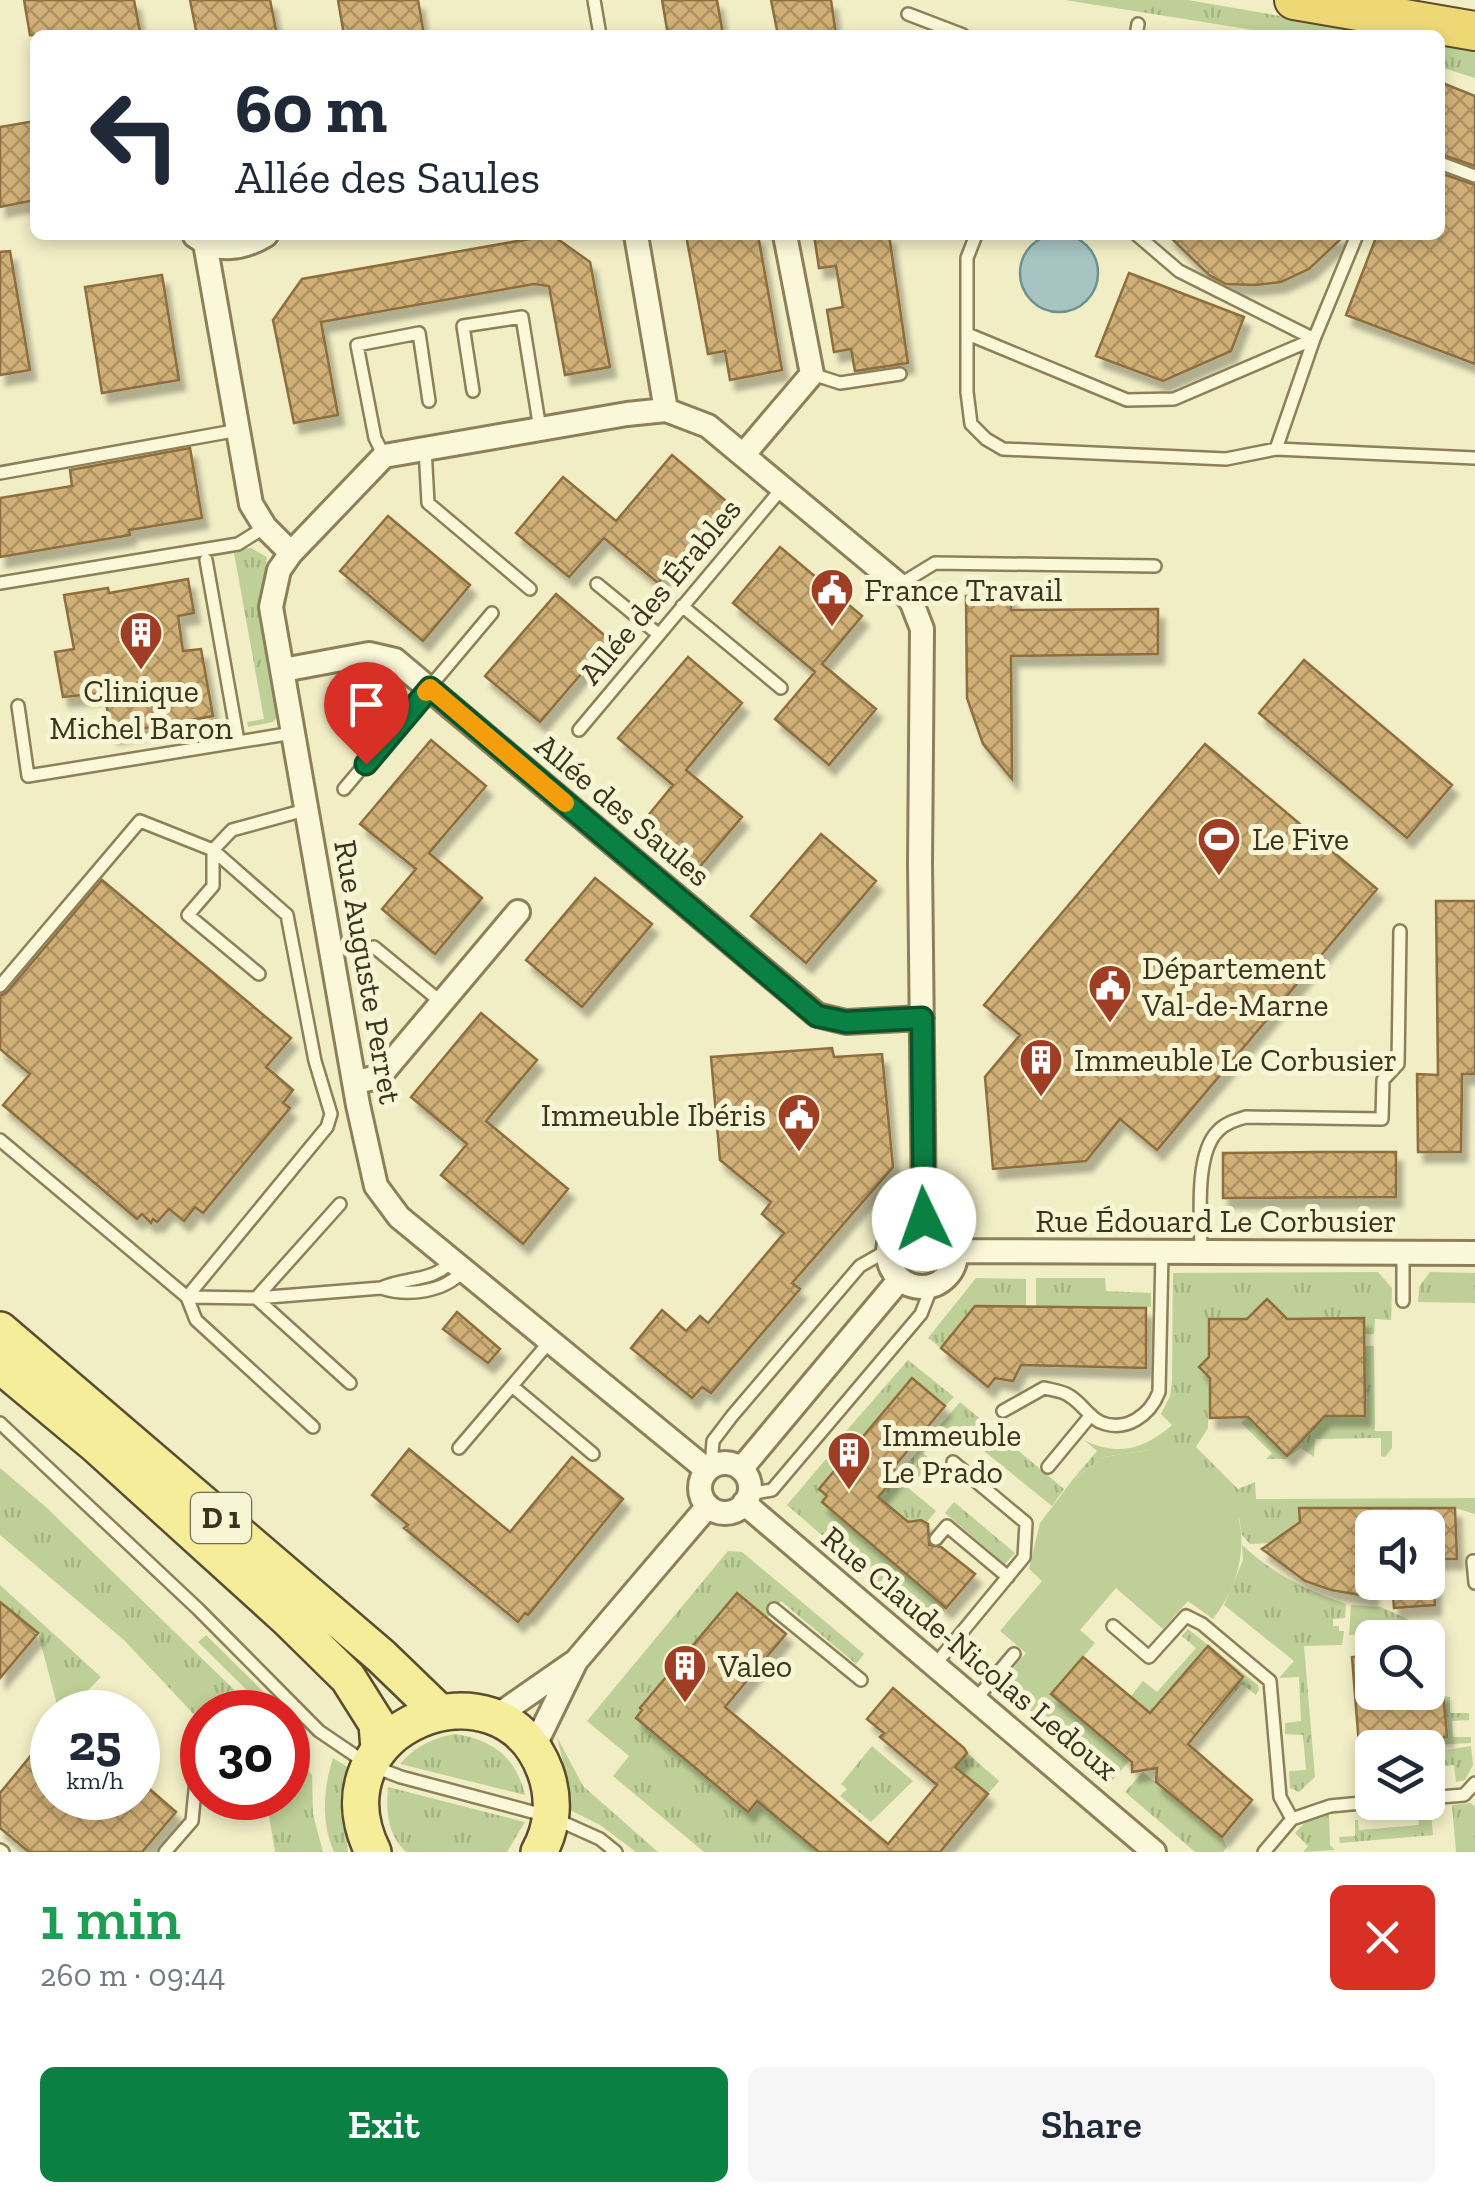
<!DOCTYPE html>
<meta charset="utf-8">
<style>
body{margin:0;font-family:"Zilla Slab",serif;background:#f6f6f7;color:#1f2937;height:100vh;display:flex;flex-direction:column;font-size:38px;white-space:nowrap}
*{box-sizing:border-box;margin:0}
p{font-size:32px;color:#747a83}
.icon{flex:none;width:55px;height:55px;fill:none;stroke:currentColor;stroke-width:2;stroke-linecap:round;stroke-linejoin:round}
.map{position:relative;height:1852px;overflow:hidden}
.sheet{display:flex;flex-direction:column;background:#fff;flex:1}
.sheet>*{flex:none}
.hud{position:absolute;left:30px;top:30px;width:1415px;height:210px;border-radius:15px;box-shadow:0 5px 15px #0003;background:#fff;color:#1f2937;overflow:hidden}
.fabs{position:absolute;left:1355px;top:1510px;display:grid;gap:20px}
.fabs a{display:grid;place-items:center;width:90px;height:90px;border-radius:15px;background:#fff;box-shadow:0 5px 15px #0003;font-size:50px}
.speed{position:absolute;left:30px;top:1690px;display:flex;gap:20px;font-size:50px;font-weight:700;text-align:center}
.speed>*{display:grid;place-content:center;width:130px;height:130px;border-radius:50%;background:#fff;box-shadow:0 5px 15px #0003;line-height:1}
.speed small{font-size:25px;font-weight:400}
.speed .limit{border:15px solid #d22;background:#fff;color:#111}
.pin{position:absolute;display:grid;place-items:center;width:85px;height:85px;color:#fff;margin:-102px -42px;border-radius:50% 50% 50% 0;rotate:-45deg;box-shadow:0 0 10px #0007}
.pin .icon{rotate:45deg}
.me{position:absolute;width:110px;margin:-55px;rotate:357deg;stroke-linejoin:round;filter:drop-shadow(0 0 8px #0008)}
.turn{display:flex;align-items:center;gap:35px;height:210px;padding:0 40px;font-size:45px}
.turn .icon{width:130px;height:130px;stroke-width:2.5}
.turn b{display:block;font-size:70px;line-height:85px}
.round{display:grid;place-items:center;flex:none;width:105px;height:105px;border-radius:15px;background:#f6f6f7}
.overview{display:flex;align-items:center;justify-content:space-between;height:170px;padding:0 40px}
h1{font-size:60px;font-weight:600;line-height:75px;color:#1e9e55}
.cta{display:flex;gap:20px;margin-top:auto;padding:20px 40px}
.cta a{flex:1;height:115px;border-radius:15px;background:#0b8043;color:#fff;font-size:40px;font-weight:600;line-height:115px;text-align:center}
.cta a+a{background:#f6f6f7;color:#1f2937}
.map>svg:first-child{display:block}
</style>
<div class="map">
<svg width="1475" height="1852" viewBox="0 0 1475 1852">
<defs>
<pattern id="grass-tufts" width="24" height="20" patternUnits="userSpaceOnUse" patternTransform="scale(2.5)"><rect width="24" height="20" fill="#bed097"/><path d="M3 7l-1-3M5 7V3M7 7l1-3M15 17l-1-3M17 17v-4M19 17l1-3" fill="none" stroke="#a4b382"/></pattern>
<pattern id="building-cross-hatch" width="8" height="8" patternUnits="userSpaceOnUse" patternTransform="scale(2.5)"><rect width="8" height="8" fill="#d1b078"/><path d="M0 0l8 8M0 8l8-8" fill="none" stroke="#ab9062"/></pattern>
<filter id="shadow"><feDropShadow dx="6" dy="10" stdDeviation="2.5" flood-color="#0004"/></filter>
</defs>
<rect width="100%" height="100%" fill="#f1edc5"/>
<path fill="url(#grass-tufts)" d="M1065 0H1188L1391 35H1284Z
M1440 43 1475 48V78L1440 67Z
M251 548 267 557 260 614 278 716 273 722 248 727 247 722 264 719 234 553 196 560V557Z
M904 1254a18 18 0 1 1 36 0a18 18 0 1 1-36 0Z
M1378 1272 1392 1288 1391 1320 1375 1319 1374 1334H1364L1363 1318 1287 1319 1267 1300 1210 1378 1208 1428 1196 1447 1238 1489 1255 1482 1256 1499 1475 1498V1514L1455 1508H1300V1522L1270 1543 1250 1544 1242 1535 1239 1518 1149 1450 1104 1457 1074 1478 1097 1451 1084 1440C1117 1457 1145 1449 1172 1425L1161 1414 1170 1396 1172 1382 1173 1273Z
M1430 1272 1475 1273V1303L1418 1302 1419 1287Z
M976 1278 1026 1279V1306H975L941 1348 928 1338Z
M1105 1278 1106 1291 1151 1293V1307L1036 1306V1278Z
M1364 1346H1374L1375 1431H1392V1448L1385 1457 1381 1456V1438L1315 1439 1314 1457 1301 1448 1285 1459H1266L1272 1453 1241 1423 1248 1417 1287 1456 1325 1416H1364Z
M908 1360 954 1397 945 1406 912 1379 848 1455 835 1444Z
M960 1402 1064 1489 1052 1506 953 1426 934 1449 930 1446 923 1453 932 1461 913 1483 900 1472Z
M826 1459 836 1469 822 1503 946 1608 933 1625 946 1636 942 1639 787 1505Z
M0 1468 47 1508 257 1712H202V1723L124 1640 0 1535Z
M895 1477 936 1511 926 1523 911 1525 874 1493Z
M954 1502 1015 1553 1005 1564 945 1513Z
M1242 1545C1273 1574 1306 1590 1346 1604L1345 1618 1333 1619V1626H1339V1631H1344L1342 1645 1304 1646 1315 1777 1299 1792 1290 1788 1289 1771 1306 1770 1303 1735 1285 1734V1723L1301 1721 1299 1677 1279 1678 1294 1661 1224 1605 1243 1560Z
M728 1551 742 1552 864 1654 856 1664 781 1601 767 1618 737 1593 641 1707 643 1710 636 1718 748 1811 757 1801 819 1852H704L613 1776 629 1756 587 1721Z
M0 1585 101 1677 88 1690 104 1712H59L38 1633 0 1602Z
M1351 1605 1381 1607 1416 1623 1417 1631 1349 1635Z
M1188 1629 1258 1685 1259 1690 1256 1695 1242 1684 1202 1731 1243 1677 1208 1646 1150 1713 1131 1696 1143 1681 1157 1692 1196 1648 1182 1636Z
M206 1635 284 1712H269L198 1642Z
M1051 1694 1130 1760 1112 1781 1034 1714Z
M1443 1696 1450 1697V1713H1469V1720L1452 1721 1453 1737H1471V1743L1380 1747V1743L1446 1737Z
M454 1734C492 1739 516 1757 525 1795L400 1764C416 1746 431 1739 454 1734Z
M557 1737 583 1786 658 1852H636L600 1825 570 1810 567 1779Z
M872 1746 913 1781 871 1822 840 1796 847 1789 841 1784Z
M1471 1746 1473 1765 1465 1780 1456 1782 1454 1765 1430 1767V1786H1428V1753Z
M293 1748 312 1775 313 1814 323 1852H275L266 1798H288V1750Z
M967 1753 999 1781 988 1794 955 1767Z
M333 1758 349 1768 342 1800 348 1852H334C321 1822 323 1789 333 1758Z
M1143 1772 1222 1837 1227 1847 1223 1852H1195L1125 1792Z
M388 1787 525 1822 507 1852H406C387 1833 386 1812 388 1787Z
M1471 1803 1475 1807V1852H1456L1452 1805Z
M1422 1807 1431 1813 1433 1835 1340 1843 1339 1837 1355 1836V1820H1358L1359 1830 1419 1825 1417 1808Z
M1329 1815 1330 1845 1335 1850 1303 1852 1308 1846 1295 1833 1309 1818Z"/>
<path fill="#bed097" d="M1149 1450C1159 1452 1170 1453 1180 1457 1254 1484 1256 1564 1213 1619L1188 1601 1163 1629 1116 1588 1080 1630 1095 1643 1034 1714 999 1685 1026 1653 1000 1631 1042 1581 1029 1569 1040 1523 1074 1478 1104 1457Z"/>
<path fill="#a7c4c2" stroke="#6c9392" stroke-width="2.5" d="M1020 273a39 39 0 1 1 78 0a39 39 0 1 1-78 0Z"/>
<path fill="url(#building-cross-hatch)" stroke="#8e6e3d" stroke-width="2.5" filter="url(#shadow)" d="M24 0H134L140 32 123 35H30Z
M190 0H270L277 35H197Z
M338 0H418L424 35H344Z
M662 0H717L723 35H668Z
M771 0H831L836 35H778Z
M1440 82 1475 96V166L1440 154Z
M35 121V200L0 207V127Z
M1440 173 1475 185V364L1346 315 1377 235H1440Z
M552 235 590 262 610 367 565 375 549 286 534 284 321 322 338 415 294 423 273 320 302 279Z
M686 235H758L782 370 730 380 725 351 708 354Z
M814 235H889L908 363 855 371 851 349 834 352 827 310 843 307 836 266 819 268Z
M1168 235H1345L1309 269 1281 282 1256 285 1226 284 1209 275Z
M10 251 30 370 0 375V252Z
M1129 273 1244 317 1231 351 1163 381 1096 356Z
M162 275 179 380 102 393 85 287Z
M190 448 202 518 129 530 130 535 0 557V498L72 486 70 470Z
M672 455 727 502 658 583 604 538 569 577 516 533 563 477 616 521Z
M388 516 470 585 423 641 340 571Z
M780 547 862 616 822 664 876 709 829 765 775 719 815 672 733 603Z
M188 579 194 613 178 616 183 651 201 649 213 716 112 734 104 693 63 697 55 652 74 649 64 595 108 588 109 593Z
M556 594 610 640 540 722 485 676Z
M1011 595V610L1158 609V654L1011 656 1012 779 983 744 967 698 966 596Z
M688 657 742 703 686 770 742 817 697 870 642 823 673 785 618 738Z
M1304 660 1452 785 1407 838 1259 713Z
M431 740 486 786 429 853 482 898 435 954 382 909 416 869 360 824Z
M1205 744 1377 889 1157 1150 1120 1119 1086 1161 993 1169 985 1077 1020 1035 984 1005Z
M821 834 876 881 806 963 751 916Z
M595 878 652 924 582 1007 526 960Z
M102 880 291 1038 266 1067 293 1090 283 1103 290 1108 203 1213 195 1207 184 1221 169 1209 157 1222 153 1219 151 1223 142 1214 137 1219 3 1105 30 1074 0 1049V996L7 992Z
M1436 901H1475V1074H1462L1461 1152H1418L1417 1074 1438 1075Z
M481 1013 537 1060 486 1121 568 1189 523 1244 441 1175 467 1144 411 1097Z
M832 1048 834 1057 882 1054 893 1167 792 1283 800 1289 728 1373 711 1393 702 1387 692 1398 631 1348 662 1310 686 1331 700 1316 708 1323 784 1233 762 1214 771 1202 720 1160 711 1057Z
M1317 1152H1396V1197L1223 1198V1153Z
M1267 1299 1287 1319 1364 1318 1365 1416H1325L1287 1456 1248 1417 1210 1418V1378L1199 1367 1209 1357V1319H1247Z
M975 1306 1146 1308V1368L1021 1365 1013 1381 995 1378 988 1387 941 1348Z
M457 1312 500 1349 488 1363 443 1329Z
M912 1378 945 1406 894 1467 895 1478 878 1497 908 1522 921 1520 928 1524 929 1545 941 1547 975 1574 946 1608 822 1502 827 1496 819 1489Z
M409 1449 510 1532 572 1457 623 1499 528 1615 525 1613 518 1622 404 1528 408 1525 372 1495Z
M1299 1508H1455L1457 1559H1428V1528H1372V1597L1331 1590 1305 1581 1262 1549 1300 1522Z
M1392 1582H1434L1435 1605 1394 1608Z
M737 1593 786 1634 725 1707 888 1844 937 1785 880 1737 884 1733 867 1719 893 1688 964 1748 967 1753 955 1767 988 1794 940 1852H819L757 1801 748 1812 636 1718 642 1710 640 1708Z
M0 1602 38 1633 0 1678Z
M1208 1646 1243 1677 1188 1744 1252 1800 1222 1837 1156 1782 1157 1768 1132 1772V1762L1051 1694 1083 1657 1150 1713Z
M1372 1655V1692H1443L1447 1737 1359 1745 1352 1657Z
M52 1730V1798H138V1779L176 1812 142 1852H29L0 1828V1793Z"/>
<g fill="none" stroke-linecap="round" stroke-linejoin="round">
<defs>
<path id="service" d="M594 0 600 35
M908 14 963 35
M1136 35 1138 24
M1440 163 1475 176
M976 235 967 258V392L971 424 986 439 1003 449 1226 459 1276 449 1475 458
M1137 235 1179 271 1314 339
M970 335 1127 400 1174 399 1314 339
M812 374 840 383 900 374
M473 391 463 326 522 317 540 429
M425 448 428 503 530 589
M1276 449 1314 339 1357 235
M384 456 375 438 357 345 419 333 429 401
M0 473 239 430
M206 560 238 741
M0 583 238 544 265 527
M597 584 658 634
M899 585 935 563 1155 566
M682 606 781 688
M18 706 28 776 293 733
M579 730 783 487
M344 789 492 613
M374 947 441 1002
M259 974 188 915 213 886V850L287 915 315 1061 331 1114 327 1127 187 1297 256 1298 381 1288C408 1297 444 1292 463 1271
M0 986 140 821 213 850 232 830 305 810
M0 1140 187 1297 196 1320 313 1427
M340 1204 256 1298 350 1383
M1201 1253C1201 1221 1194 1154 1218 1131 1225 1123 1236 1120 1246 1117L1382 1119 1383 1080 1398 1064 1400 931
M1403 1253V1301
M381 1288C406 1276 432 1283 452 1261
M512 1386 593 1454
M1003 1411 1044 1388C1052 1390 1062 1391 1068 1395 1080 1401 1088 1416 1100 1422 1126 1433 1150 1415 1159 1392L1162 1253
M0 1423 198 1609 319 1731 369 1765 401 1777 551 1817 600 1839 616 1852
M459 1448 551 1340
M711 1467 713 1441 732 1416 860 1266 888 1250
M1048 1467 1091 1415
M748 1494 772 1490 921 1314 932 1286
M936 1539 947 1526 1008 1577
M1473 1561 1475 1583
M774 1609 861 1680
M1113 1626 1149 1657 1186 1616 1202 1624 1270 1681 1280 1797 1292 1819
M934 1666 1024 1557 1026 1523 953 1462
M975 1700 1014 1654
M1428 1798 1464 1795 1475 1783
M0 1850 3 1852
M165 1852 192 1821 198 1760
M1264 1852 1292 1819 1330 1806 1372 1802"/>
<path id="minor" d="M636 235 666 410
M195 236C218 253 243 249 266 235
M205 243 251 504 265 527 291 553
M744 454 812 374 785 235
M283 670 369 654 395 660 817 1015 846 1022 922 1018
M355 1082 379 1077 518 912
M888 1253a34 34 0 1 1 68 0a34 34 0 1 1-68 0Z
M956 1251 1475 1253
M700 1488a25 25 0 1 1 50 0a25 25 0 1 1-50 0Z
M741 1469 900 1279
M707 1470 399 1217 376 1186 358 1105 271 607 279 570 291 553 384 456 627 414 666 410 708 426 899 585 912 603 922 629 920 863 924 1219
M744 1503 1154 1852
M494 1718 573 1663
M533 1749 576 1661 708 1506"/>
<path id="primary" d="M0 1330 381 1656 438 1711
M0 1365 96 1445 288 1619 348 1678 377 1724 379 1749
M373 1852C311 1726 501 1652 545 1771 555 1798 553 1827 539 1852"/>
<path id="trunk" d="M1294 0 1475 31"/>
</defs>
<use href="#service" stroke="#8d8059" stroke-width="16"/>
<use href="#minor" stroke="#8d8059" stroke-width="28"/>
<use href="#primary" stroke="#5b4c2e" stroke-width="40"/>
<use href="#trunk" stroke="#5b4c2e" stroke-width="42"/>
<use href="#service" stroke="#fbf8d9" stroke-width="11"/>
<use href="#minor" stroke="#fbf8d9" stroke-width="22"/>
<use href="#primary" stroke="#f6ed9b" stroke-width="35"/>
<use href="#trunk" stroke="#eed876" stroke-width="38"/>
</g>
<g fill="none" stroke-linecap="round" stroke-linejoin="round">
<defs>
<path id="route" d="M366 764 430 688 817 1016 846 1022 922 1018 924 1219"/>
</defs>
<use href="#route" stroke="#07532c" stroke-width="25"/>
<use href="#route" stroke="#0b8043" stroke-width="18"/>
<path stroke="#f59e0b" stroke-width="18" d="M426 692 430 688 565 803"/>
</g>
<defs>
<symbol id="civic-pin" viewBox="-11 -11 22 30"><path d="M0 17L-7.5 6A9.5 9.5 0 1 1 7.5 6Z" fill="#a03e25" stroke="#f8f5d5"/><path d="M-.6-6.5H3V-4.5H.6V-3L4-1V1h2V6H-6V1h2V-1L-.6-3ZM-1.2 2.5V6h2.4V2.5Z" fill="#fff"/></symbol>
<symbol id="building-pin" viewBox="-11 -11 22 30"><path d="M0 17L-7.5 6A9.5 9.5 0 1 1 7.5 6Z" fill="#a03e25" stroke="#f8f5d5"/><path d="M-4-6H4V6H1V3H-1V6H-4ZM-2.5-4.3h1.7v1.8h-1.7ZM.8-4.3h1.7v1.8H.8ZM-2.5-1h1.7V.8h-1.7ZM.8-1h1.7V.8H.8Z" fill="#fff"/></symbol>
<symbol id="stadium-pin" viewBox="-11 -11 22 30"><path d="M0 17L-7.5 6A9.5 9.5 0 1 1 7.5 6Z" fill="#a03e25" stroke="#f8f5d5"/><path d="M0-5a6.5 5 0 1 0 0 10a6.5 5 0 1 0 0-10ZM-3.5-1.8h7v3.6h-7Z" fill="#fff"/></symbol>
</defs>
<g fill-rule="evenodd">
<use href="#civic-pin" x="807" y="565" width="50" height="68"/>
<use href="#building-pin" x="116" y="608" width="50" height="68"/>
<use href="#stadium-pin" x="1194" y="814" width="50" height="68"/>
<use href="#civic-pin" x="1085" y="961" width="50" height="68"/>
<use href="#building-pin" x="1016" y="1035" width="50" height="68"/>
<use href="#civic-pin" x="774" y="1090" width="50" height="68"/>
<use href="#building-pin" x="824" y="1428" width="50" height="68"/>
<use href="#building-pin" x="660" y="1641" width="50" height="68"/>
</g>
<g text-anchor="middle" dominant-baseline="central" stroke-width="10" stroke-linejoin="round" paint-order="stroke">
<rect fill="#f8f5d5" stroke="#746d55" stroke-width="2.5" x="191" y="1493" width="60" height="50" rx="8"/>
<g font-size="30" font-weight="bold" fill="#3c331e">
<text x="221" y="1518">D 1</text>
</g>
<g font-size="32" fill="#3c331e" stroke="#f8f5d5" text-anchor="start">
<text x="864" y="590">France Travail</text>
<text x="141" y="691" text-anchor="middle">Clinique<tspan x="141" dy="37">Michel Baron</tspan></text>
<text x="1252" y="839">Le Five</text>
<text x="1142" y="968">Département<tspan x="1142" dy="37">Val-de-Marne</tspan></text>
<text x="1074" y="1060">Immeuble Le Corbusier</text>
<text x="766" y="1115" text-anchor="end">Immeuble Ibéris</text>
<text x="882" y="1435">Immeuble<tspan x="882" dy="37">Le Prado</tspan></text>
<text x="718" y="1666">Valeo</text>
</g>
<g font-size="32" fill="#3c331e" stroke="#f8f5d5">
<text transform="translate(660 591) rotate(-50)">Allée des Érables</text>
<text transform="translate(623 810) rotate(40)">Allée des Saules</text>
<text transform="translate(368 972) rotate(80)">Rue Auguste Perret</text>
<text x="1216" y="1221">Rue Édouard Le Corbusier</text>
<text transform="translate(970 1653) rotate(40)">Rue Claude-Nicolas Ledoux</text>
</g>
</g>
</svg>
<div class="fabs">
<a><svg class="icon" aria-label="sound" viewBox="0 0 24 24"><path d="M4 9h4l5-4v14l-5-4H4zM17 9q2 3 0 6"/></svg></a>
<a><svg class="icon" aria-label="search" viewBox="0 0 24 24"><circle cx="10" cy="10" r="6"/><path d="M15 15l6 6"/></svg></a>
<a><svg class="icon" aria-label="layers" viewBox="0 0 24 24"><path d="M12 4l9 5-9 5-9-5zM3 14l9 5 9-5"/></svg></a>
</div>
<div class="speed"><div>25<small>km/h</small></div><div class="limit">30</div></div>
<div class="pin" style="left:366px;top:764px;background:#d93025"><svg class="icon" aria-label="arrive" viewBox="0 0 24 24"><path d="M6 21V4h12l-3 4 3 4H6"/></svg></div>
<svg class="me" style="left:924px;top:1219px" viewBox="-20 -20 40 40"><circle r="19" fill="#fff"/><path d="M0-13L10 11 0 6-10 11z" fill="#0b8043"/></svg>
<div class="hud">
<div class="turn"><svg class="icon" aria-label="left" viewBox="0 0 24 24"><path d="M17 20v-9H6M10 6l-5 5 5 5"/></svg><div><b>60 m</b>Allée des Saules</div></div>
</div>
</div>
<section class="sheet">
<div class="overview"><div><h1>1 min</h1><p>260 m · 09:44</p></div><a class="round" style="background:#d93025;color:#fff"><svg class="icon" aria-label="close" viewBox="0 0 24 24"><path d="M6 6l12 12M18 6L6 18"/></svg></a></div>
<div class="cta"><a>Exit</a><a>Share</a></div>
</section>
